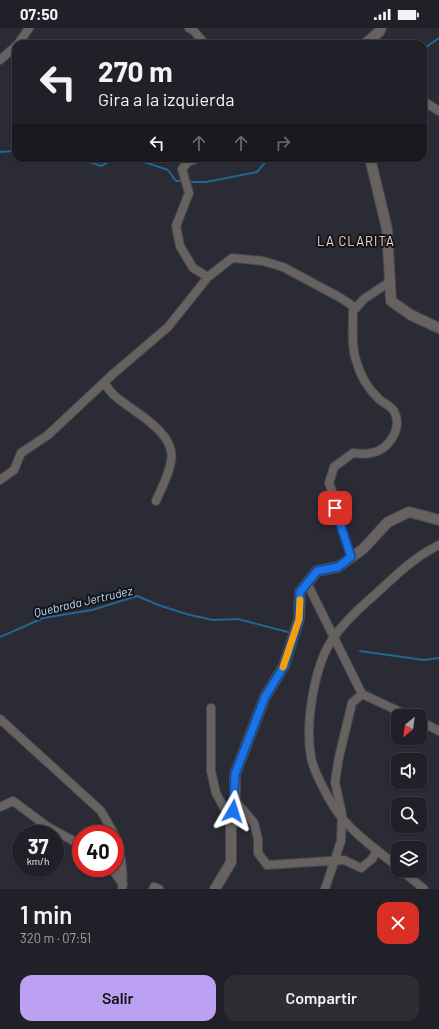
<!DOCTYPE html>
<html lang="es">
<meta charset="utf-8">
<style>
body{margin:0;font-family:Barlow,sans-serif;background:#2d2d34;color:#f1f3f6;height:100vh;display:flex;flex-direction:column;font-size:15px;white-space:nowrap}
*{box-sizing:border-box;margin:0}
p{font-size:13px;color:#a2a3a8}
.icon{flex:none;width:22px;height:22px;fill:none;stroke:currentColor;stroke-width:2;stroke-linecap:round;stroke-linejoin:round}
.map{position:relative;height:861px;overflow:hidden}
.drawer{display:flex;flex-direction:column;background:#202028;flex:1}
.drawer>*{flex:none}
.guide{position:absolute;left:12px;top:12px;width:415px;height:122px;border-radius:12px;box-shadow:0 1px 3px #0004,0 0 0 1px #3d3e45;background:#202028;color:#f1f3f6;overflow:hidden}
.needle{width:26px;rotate:209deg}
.controls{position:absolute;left:391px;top:681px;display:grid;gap:8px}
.controls a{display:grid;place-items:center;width:36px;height:36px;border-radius:8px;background:#202028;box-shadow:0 1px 3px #0004,0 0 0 1px #3d3e45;font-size:20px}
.speed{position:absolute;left:12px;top:797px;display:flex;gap:8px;font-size:20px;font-weight:700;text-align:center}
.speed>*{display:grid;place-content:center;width:52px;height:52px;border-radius:50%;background:#202028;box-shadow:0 1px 3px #0004,0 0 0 1px #3d3e45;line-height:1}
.speed small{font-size:10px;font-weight:400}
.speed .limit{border:6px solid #d22;background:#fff;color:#111}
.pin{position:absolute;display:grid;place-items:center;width:34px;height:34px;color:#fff;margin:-17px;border-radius:8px;box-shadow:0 2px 6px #0006}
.me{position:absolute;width:44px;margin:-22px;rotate:6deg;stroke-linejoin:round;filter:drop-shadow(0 0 3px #0008)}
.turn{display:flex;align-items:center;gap:14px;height:84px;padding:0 20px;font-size:18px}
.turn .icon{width:52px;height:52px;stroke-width:2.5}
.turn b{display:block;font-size:28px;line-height:34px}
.lanes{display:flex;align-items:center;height:38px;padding:0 20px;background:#0003;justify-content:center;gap:20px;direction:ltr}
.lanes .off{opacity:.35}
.round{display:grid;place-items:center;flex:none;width:42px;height:42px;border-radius:12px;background:#2d2d34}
.summary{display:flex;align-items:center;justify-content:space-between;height:68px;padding:0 20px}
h1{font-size:24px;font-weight:600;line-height:30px}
.button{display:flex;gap:8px;margin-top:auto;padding:8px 20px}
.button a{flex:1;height:46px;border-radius:12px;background:#bca0f2;color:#111;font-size:16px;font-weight:600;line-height:46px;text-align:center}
.button a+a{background:#2d2d34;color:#f1f3f6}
.status{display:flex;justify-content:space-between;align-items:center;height:28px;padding:0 20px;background:#202028;direction:ltr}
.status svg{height:11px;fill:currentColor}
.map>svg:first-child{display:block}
</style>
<div class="status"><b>07:50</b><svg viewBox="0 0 49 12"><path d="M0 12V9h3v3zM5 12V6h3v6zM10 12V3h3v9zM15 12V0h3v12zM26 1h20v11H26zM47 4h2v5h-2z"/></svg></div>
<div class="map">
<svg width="439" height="861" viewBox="0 0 439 861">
<rect width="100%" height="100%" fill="#2b2b35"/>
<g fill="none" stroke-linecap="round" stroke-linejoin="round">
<path stroke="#226791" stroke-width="2" d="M423 21 439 10
M0 124 16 123
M78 130 101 138 116 130
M132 130 168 142 176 153H184
M188 154H206L257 144 269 130
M0 609 43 590 92 582 137 568 161 578 190 587 213 592 238 591 288 604
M360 623 424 632 439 630"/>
<defs>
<path id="minor" d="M189 0 194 3 205 16
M18 16 29 0
M0 32 16 18
M423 73 439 83
M199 130 188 134 182 141 189 165 176 198 180 218 193 240 208 249
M105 355C110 366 119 371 128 378 145 390 176 409 171 433 169 447 161 461 156 473
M0 452 14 442 21 425 48 407 113 346 168 299 208 249 232 230 263 233 283 239 339 269 356 280
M351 529 335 480 333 466 329 455 334 439 353 425C358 425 366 427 371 425 389 422 403 400 394 383 391 378 383 375 379 371 368 361 360 347 356 332 351 319 353 297 353 283L364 271 391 253
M307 555 362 666 409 688
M211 680V743L216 765 231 793
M0 691 101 783 114 806
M420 693 439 703
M235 772 254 795 258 811V825L267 837 344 832 361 840 372 831 377 822
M0 779 13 773 48 799 81 817
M115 808C121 825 124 842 122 861
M398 839C376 821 349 803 334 779 327 768 313 742 311 729 305 696 314 636 334 609 346 592 363 577 379 563 397 546 416 528 439 517
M111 840 123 856
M401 842 424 861
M153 861 154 859 159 861
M325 861 341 813 342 786 335 754 339 729 352 675 362 666"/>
<path id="tertiary" d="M365 16 379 4 381 0
M370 130 387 201 391 273 411 287 439 300
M215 861 231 834V793L235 772V746L265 669 284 638 299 591 300 564 317 543 338 539 363 521 388 494 409 484 439 492"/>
</defs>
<use href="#minor" stroke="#46464f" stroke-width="10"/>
<use href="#tertiary" stroke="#46464f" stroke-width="12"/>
<use href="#minor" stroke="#67615f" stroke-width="8"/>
<use href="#tertiary" stroke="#67615f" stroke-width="10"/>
</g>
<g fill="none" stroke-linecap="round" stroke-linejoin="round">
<defs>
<path id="route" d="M233 783 235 746 265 669 284 638 299 591 300 564 317 543 338 539 351 529 335 480"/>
</defs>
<use href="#route" stroke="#114b97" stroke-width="10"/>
<use href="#route" stroke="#1a73e8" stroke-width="7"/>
<path stroke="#f59e0b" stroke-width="7" d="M283 639 299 591 300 572"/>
</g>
<g text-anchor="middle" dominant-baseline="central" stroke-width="4" stroke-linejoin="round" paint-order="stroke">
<g font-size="12" font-style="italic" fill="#b6dffd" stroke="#141419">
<text transform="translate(83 573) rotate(-13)">Quebrada Jertrudez</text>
</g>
<g font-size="13" letter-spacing="1" fill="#fddcd0" stroke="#141419">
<text x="356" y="213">LA CLARITA</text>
</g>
</g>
</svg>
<div class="controls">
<a><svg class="needle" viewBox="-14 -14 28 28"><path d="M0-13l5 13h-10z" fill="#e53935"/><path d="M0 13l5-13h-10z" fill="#a2a3a8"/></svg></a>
<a><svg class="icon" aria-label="sound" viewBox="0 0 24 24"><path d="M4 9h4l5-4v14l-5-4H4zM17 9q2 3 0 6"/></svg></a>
<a><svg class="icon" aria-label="search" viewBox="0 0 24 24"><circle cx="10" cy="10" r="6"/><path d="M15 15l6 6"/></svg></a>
<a><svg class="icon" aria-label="layers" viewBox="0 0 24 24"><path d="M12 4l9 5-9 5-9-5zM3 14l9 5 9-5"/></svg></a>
</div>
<div class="speed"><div>37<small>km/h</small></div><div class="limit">40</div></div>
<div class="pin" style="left:335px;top:480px;background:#d93025"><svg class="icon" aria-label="arrive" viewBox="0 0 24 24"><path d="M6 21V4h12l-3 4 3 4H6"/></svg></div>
<svg class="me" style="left:233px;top:783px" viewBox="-20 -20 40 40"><path d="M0-17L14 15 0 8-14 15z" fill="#1a73e8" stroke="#fff" stroke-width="4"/></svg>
<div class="guide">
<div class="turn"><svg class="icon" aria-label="left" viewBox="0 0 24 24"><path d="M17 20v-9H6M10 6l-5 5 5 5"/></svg><div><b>270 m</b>Gira a la izquierda</div></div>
<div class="lanes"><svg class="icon" aria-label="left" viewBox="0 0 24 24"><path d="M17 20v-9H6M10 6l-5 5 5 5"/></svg><svg class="icon off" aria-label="ahead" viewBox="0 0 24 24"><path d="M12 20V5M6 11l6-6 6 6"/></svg><svg class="icon off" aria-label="ahead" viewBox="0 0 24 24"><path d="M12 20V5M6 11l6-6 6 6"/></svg><svg class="icon off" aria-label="right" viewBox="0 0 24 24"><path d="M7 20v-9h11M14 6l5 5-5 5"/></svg></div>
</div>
</div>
<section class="drawer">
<div class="summary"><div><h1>1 min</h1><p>320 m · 07:51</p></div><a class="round" style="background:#d93025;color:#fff"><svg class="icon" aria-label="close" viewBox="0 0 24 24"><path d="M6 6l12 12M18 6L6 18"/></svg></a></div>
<div class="button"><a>Salir</a><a>Compartir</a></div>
</section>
